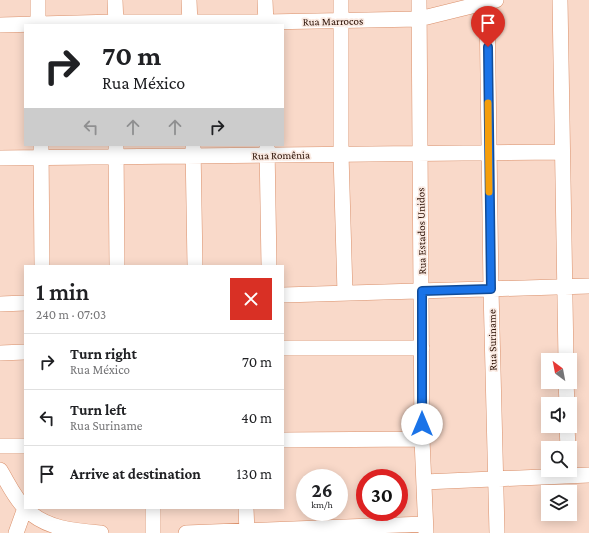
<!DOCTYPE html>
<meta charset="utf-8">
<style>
body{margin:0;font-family:"Crimson Pro",serif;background:#f2f2f2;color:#202124;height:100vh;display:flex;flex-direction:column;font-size:15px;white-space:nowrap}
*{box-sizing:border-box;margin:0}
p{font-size:13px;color:#757577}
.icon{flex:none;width:22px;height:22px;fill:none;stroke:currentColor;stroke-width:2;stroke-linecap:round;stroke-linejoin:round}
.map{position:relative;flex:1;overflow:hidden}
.side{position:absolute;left:24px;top:265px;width:260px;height:244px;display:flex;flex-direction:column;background:#fff;border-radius:0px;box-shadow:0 2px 10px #0003}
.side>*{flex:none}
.top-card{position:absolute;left:24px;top:24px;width:260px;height:122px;border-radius:0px;box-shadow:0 2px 10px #0003;background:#fff;color:#202124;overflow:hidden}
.needle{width:26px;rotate:328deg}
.fabs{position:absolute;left:541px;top:353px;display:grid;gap:8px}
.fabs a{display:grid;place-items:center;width:36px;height:36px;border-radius:0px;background:#fff;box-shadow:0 2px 10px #0003;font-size:20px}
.speed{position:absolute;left:296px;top:469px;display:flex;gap:8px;font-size:20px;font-weight:700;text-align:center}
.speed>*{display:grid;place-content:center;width:52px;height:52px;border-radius:50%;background:#fff;box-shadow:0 2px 10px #0003;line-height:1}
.speed small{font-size:10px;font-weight:400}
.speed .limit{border:6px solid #d22;background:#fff;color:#111}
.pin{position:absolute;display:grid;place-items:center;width:34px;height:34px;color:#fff;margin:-41px -17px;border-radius:50% 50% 50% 0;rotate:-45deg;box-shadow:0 0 4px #0007}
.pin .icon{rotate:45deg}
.me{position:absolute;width:44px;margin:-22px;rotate:0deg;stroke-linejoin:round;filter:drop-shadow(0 0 3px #0008)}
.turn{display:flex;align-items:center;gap:14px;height:84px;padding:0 12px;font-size:18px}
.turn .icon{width:52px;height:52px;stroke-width:2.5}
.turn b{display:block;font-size:28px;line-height:34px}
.lanes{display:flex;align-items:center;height:38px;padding:0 12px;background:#0003;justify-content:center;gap:20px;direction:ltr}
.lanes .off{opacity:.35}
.round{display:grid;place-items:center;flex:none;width:42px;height:42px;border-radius:0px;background:#f2f2f2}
.summary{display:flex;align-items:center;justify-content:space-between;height:68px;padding:0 12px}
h1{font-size:24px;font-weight:600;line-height:30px}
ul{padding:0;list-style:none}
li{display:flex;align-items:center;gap:12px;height:56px;padding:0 12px;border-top:1px solid #e0e0e0}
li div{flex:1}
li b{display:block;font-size:15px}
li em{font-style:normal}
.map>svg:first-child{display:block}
</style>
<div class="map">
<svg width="589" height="533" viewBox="0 0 589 533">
<rect width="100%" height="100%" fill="#f9d9c9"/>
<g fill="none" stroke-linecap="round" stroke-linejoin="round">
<defs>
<path id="minor" d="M115 0 116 25
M189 0 190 25
M265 0 266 25
M341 0V154L345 293
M419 0 422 439 426 533
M560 0 566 360
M487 2 491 289 497 533
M0 25 116 22H266L419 19 496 0
M38 25V0
M41 145 42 266
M116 145 117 266
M193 145 195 266
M267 145 269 266
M0 158 562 152
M283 295 589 286
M0 304 25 303
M283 348H422
M0 353 25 352
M566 382 567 404
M567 426 568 448
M283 440 422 439
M0 446H25
M0 470C8 483 15 499 26 509 46 529 75 531 101 533
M424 482 589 475
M153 508V533
M246 508 247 533
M16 533 25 508
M186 533 425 524"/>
</defs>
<use href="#minor" stroke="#da906b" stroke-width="16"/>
<use href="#minor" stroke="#fff" stroke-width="15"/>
</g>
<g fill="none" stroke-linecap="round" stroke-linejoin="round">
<defs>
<path id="route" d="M422 424V291L491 289 488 47"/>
</defs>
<use href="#route" stroke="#114b97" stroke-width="10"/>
<use href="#route" stroke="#1a73e8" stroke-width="7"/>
<path stroke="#f59e0b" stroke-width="7" d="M488 103 489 192"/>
</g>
<g text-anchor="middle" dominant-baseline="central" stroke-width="3.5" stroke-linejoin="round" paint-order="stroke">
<g font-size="11" fill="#280d01" stroke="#faeae2">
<text transform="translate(333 21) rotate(-1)">Rua Marrocos</text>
<text transform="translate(281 155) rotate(-1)">Rua Romênia</text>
<text transform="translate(421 231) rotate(-91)">Rua Estados Unidos</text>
<text transform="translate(492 340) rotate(-91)">Rua Suriname</text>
</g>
</g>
</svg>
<div class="fabs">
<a><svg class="needle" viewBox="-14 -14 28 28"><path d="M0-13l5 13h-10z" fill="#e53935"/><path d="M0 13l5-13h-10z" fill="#757577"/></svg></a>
<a><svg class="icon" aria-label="sound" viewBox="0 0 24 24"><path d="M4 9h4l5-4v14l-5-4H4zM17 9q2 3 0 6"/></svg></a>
<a><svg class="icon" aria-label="search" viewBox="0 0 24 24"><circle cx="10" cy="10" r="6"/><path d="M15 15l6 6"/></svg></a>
<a><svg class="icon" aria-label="layers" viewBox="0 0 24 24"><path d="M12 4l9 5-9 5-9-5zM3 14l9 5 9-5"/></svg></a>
</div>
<div class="speed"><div>26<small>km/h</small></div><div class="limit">30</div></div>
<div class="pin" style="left:488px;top:47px;background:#d93025"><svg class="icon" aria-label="arrive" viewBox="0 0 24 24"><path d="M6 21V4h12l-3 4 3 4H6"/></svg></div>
<svg class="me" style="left:422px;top:424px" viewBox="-20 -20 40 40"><circle r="19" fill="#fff"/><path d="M0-13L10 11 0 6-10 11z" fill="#1a73e8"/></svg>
<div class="top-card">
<div class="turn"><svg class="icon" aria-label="right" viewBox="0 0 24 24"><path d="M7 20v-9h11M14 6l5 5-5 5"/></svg><div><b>70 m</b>Rua México</div></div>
<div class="lanes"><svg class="icon off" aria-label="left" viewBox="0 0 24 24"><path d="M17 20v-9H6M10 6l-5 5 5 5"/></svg><svg class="icon off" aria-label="ahead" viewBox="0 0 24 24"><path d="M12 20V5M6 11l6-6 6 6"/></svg><svg class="icon off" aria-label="ahead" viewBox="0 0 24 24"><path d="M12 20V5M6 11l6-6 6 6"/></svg><svg class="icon" aria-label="right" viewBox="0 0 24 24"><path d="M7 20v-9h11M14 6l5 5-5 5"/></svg></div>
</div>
<section class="side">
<div class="summary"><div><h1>1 min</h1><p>240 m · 07:03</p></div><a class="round" style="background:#d93025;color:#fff"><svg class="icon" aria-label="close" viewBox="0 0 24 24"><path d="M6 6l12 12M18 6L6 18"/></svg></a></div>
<ul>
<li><svg class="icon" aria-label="right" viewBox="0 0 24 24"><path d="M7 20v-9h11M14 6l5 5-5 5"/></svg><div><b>Turn right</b><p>Rua México</p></div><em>70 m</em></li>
<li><svg class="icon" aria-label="left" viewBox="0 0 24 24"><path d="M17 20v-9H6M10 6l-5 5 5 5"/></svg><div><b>Turn left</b><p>Rua Suriname</p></div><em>40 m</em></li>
<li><svg class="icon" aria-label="arrive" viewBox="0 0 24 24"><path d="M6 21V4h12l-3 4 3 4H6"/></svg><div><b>Arrive at destination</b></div><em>130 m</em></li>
</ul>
</section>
</div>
